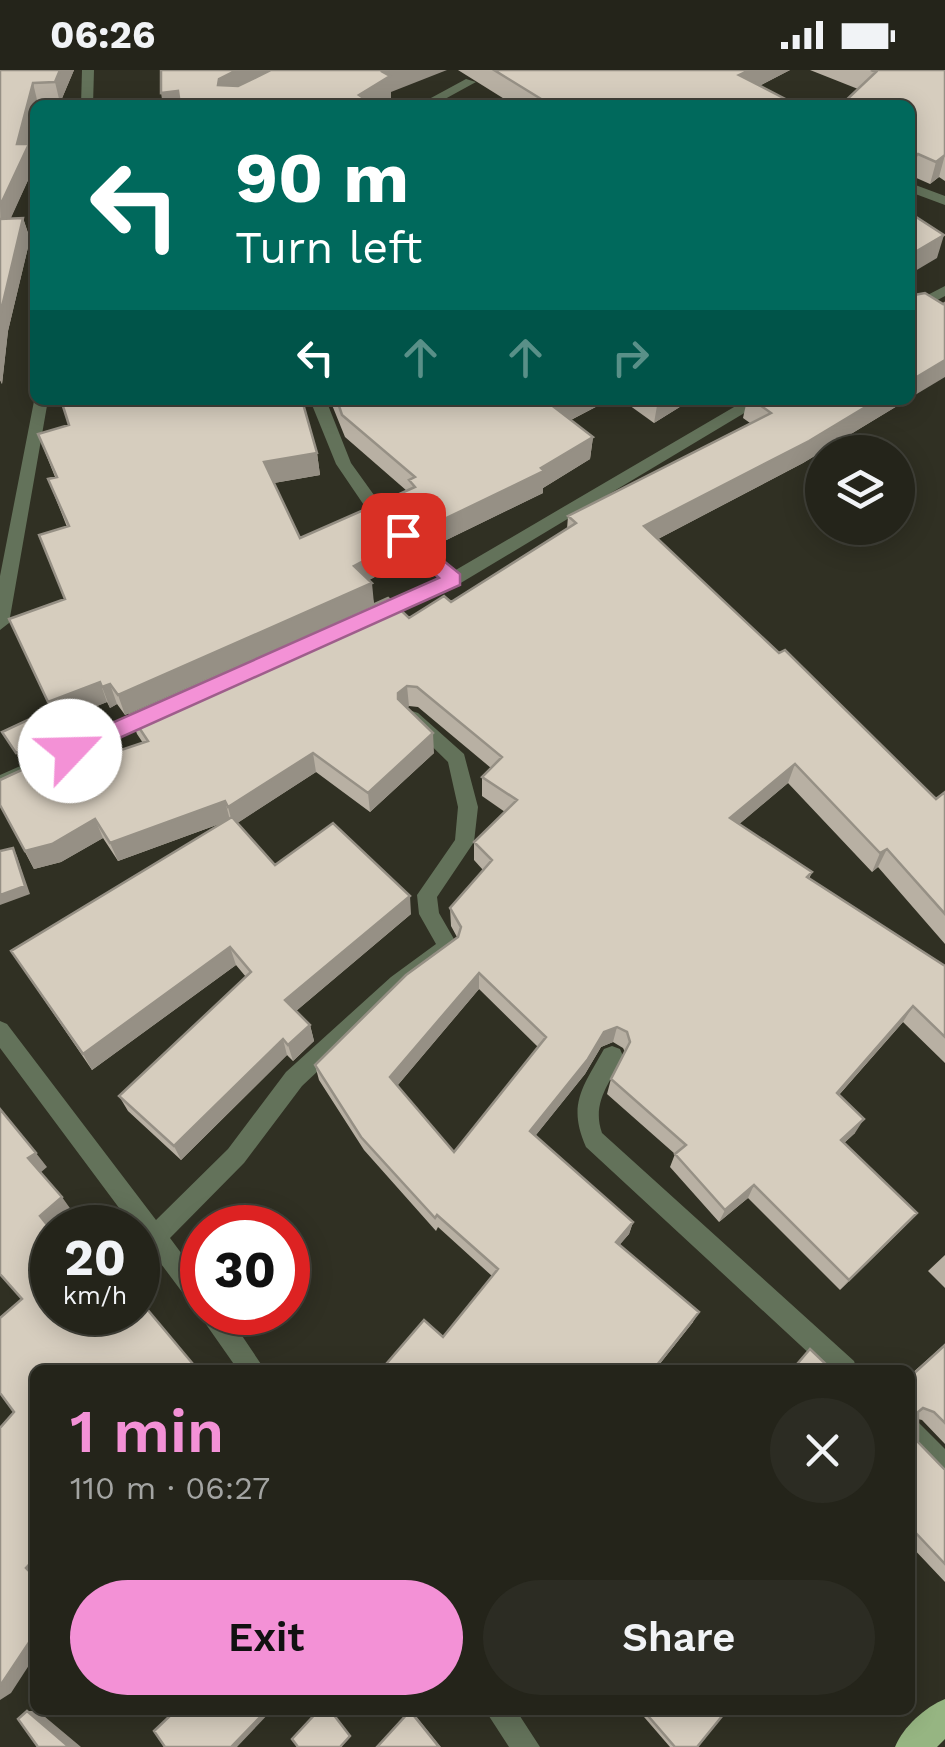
<!DOCTYPE html>
<meta charset="utf-8">
<style>
body{margin:0;font-family:"Work Sans",sans-serif;background:#2c2c23;color:#f1f3f6;height:100vh;display:flex;flex-direction:column;font-size:38px;white-space:nowrap}
*{box-sizing:border-box;margin:0}
p{font-size:32px;color:#a3a4a2}
.icon{flex:none;width:55px;height:55px;fill:none;stroke:currentColor;stroke-width:2;stroke-linecap:round;stroke-linejoin:round}
.map{position:relative;flex:1;overflow:hidden}
.sheet{position:absolute;left:30px;top:1295px;width:885px;height:350px;display:flex;flex-direction:column;background:#24241a;border-radius:15px;box-shadow:0 5px 25px #0003,0 0 0 2px #414139}
.sheet>*{flex:none}
.banner{position:absolute;left:30px;top:30px;width:885px;height:305px;border-radius:15px;box-shadow:0 5px 25px #0003,0 0 0 2px #414139;background:#00695c;color:#fff;overflow:hidden}
.fabs{position:absolute;left:805px;top:365px;display:grid;gap:20px}
.fabs a{display:grid;place-items:center;width:110px;height:110px;border-radius:50%;background:#24241a;box-shadow:0 5px 25px #0003,0 0 0 2px #414139;font-size:50px}
.speed{position:absolute;left:30px;top:1135px;display:flex;gap:20px;font-size:50px;font-weight:700;text-align:center}
.speed>*{display:grid;place-content:center;width:130px;height:130px;border-radius:50%;background:#24241a;box-shadow:0 5px 25px #0003,0 0 0 2px #414139;line-height:1}
.speed small{font-size:25px;font-weight:400}
.speed .limit{border:15px solid #d22;background:#fff;color:#111}
.pin{position:absolute;display:grid;place-items:center;width:85px;height:85px;color:#fff;margin:-42px;border-radius:20px;box-shadow:0 5px 15px #0006}
.me{position:absolute;width:110px;margin:-55px;rotate:66deg;stroke-linejoin:round;filter:drop-shadow(0 0 8px #0008)}
.turn{display:flex;align-items:center;gap:35px;height:210px;padding:0 40px;font-size:45px}
.turn .icon{width:130px;height:130px;stroke-width:2.5}
.turn b{display:block;font-size:70px;line-height:85px}
.lanes{display:flex;align-items:center;height:95px;padding:0 40px;background:#0003;justify-content:center;gap:50px;direction:ltr}
.lanes .off{opacity:.35}
.round{display:grid;place-items:center;flex:none;width:105px;height:105px;border-radius:52px;background:#2c2c23}
.headline{display:flex;align-items:center;justify-content:space-between;height:170px;padding:0 40px}
h1{font-size:60px;font-weight:600;line-height:75px;color:#f391d6}
.action{display:flex;gap:20px;margin-top:auto;padding:20px 40px}
.action a{flex:1;height:115px;border-radius:60px;background:#f391d6;color:#111;font-size:40px;font-weight:600;line-height:115px;text-align:center}
.action a+a{background:#2c2c23;color:#f1f3f6}
.status{display:flex;justify-content:space-between;align-items:center;height:70px;padding:0 50px;background:#24241a;direction:ltr}
.status svg{height:28px;fill:currentColor}
.map>svg:first-child{display:block}
</style>
<div class="status"><b>06:26</b><svg viewBox="0 0 49 12"><path d="M0 12V9h3v3zM5 12V6h3v6zM10 12V3h3v9zM15 12V0h3v12zM26 1h20v11H26zM47 4h2v5h-2z"/></svg></div>
<div class="map">
<svg width="945" height="1677" viewBox="0 0 945 1677">
<rect width="100%" height="100%" fill="#303023"/>
<g fill="none" stroke-linecap="round" stroke-linejoin="round">
<path fill="#63725a" fill-rule="evenodd" d="M82 0H94L93 35H81Z
M466 9 476 12 434 35H418Z
M910 113 945 126V135L910 122Z
M945 216V226L910 245V234Z
M35 326V330H48L9 553 0 560V506Z
M310 330H326L351 393 384 439 454 501 746 330H766L459 514 371 552 362 546 365 541 440 508 372 447 336 394Z
M158 635 167 642 164 647 0 721V705Z
M412 641 418 643 464 684 478 737 474 772 437 827 439 843 458 876 455 882 405 919 302 1016 244 1093 170 1168 202 1211V1242H226L265 1300H238L203 1250 200 1241 194 1238 138 1163V1158H134L0 978V951L7 954 156 1150 228 1079 286 1002 391 907 436 874 419 844 417 825 455 770 458 737 448 692 403 648Z
M612 976 620 979 623 986C611 1012 591 1032 602 1063L854 1291 857 1300H827L586 1077C567 1034 583 1017 604 979Z
M910 1350 919 1353 945 1379V1409L936 1405 910 1379Z
M485 1640H516L540 1677H509Z"/>
<path fill="#96b582" fill-rule="evenodd" d="M945 1629V1669L937 1677H895C903 1657 925 1637 945 1629Z"/>
</g>
<path fill="#b8b0a3" fill-rule="evenodd" d="M0 0H74L60 33 38 34 28 74 35 95 10 149 23 148 30 169 8 261 2 314 0 310Z
M458 0H790L759 16 797 35H514Z
M810 0H945V111L939 107 930 114 912 106 910 107V35L858 19Z
M330 330H455L457 332 460 330H609L571 350 593 367 590 389 543 418V423L432 477 398 447 397 425 407 421 345 367Z
M622 330H691L654 353Z
M747 330H907L803 393 658 469 936 729 945 722V874L878 797 872 802 788 713 739 754 812 802 809 809 945 896V993L903 952 839 1025 855 1063 844 1073 906 1155 840 1220 748 1128 719 1152 670 1097 675 1084 607 1024 611 1009 625 982 623 978 613 972 601 977 585 1004 535 1066 633 1152 629 1164 619 1175 693 1252 655 1300H381L443 1267 492 1206 438 1157 436 1161 364 1080 319 1010 315 995 457 867 451 856 450 838 483 800 474 790V772L505 742 482 726V707L491 698 418 637 409 636 407 638 434 683 370 742 316 702 237 753 275 795 411 844 296 941 310 955 314 971 293 991 287 985 181 1090 128 1041 119 1026 246 907 236 895 92 1000 11 881 222 753 118 791 103 768 61 792 34 799 0 735 26 699 22 692 67 698 143 673 137 664 130 644 409 548 451 532 567 459 568 446 750 353 743 348ZM479 919 538 977 454 1082 397 1016Z
M69 355 317 383 320 405 274 413 300 468 411 488 369 510 374 534 125 645 117 634 110 638 107 632 57 652 9 549 65 529 39 465 67 457 48 409 55 407 38 364Z
M945 1185V1218L928 1201Z
M945 1274V1374L922 1350 918 1349V1372L945 1400V1512L910 1475V1305Z
M638 1640H727L697 1677H670Z"/>
<path fill="#969085" d="M60 0H74L60 33 55 12Z
M237 0H286L222 32 218 15 219 9Z
M389 0H447L391 22V29L381 35H360L359 25 383 2Z
M750 0H790L736 28 739 5Z
M33 13 38 34 35 35V47L27 79 29 74 35 95 1 170 0 136Z
M178 21 181 35H163L161 23Z
M918 84 912 106 910 107V89Z
M945 85 939 107 930 114 936 92Z
M23 148 30 169 8 261 2 314 0 309V246Z
M944 165 937 188 910 204V185Z
M945 290V307L910 328V310Z
M568 330H609L553 359 554 337Z
M658 330H691L654 353Z
M729 330H739L728 336Z
M877 330H907L803 393 641 478 644 456Z
M593 367 590 389 543 418V423L432 477V455L541 398Z
M317 383 320 405 268 414 264 392Z
M410 466 411 488 356 517 354 496Z
M372 513 374 534 125 645 118 625Z
M100 612 107 632 57 652 48 632Z
M110 614 117 634 110 638 102 617Z
M407 616 409 636 400 643 398 623Z
M433 663 434 683 370 742 368 723Z
M49 669 53 677 20 692 16 683Z
M313 683 316 702 233 756 228 737Z
M795 694 788 713 724 767 730 748Z
M225 731 230 750 118 791 110 773Z
M95 749 103 768 61 792 34 799 25 781Z
M13 778 17 786 30 824 0 835V825Z
M887 779 878 797 872 802 880 783Z
M410 826 411 844 289 947 285 930Z
M230 877 236 895 92 1000 83 984Z
M479 903V919L392 1022 390 1007Z
M913 936 903 952 828 1037 837 1023Z
M310 955 314 971 293 991 288 975Z
M617 957 613 972 601 977 585 1004 528 1075 530 1061 604 962Z
M283 969 287 985 181 1090 174 1076Z
M864 1049 855 1063 832 1084 841 1070Z
M36 1083 47 1097 40 1103 28 1088Z
M754 1115 748 1128 719 1152 725 1140Z
M62 1127 72 1141 51 1159 40 1146Z
M917 1143 906 1155 840 1220 849 1210Z
M633 1152 629 1164 612 1184 616 1172Z
M699 1242 693 1252 655 1300H653Z
M35 1488V1507L26 1498Z
M32 1568 35 1569V1586L11 1623 0 1630V1616Z
M267 1640H272L237 1677H231Z
M27 1641H38L81 1677H69Z
M410 1641H412L441 1677H439Z"/>
<path fill="#d6cdbe" stroke="#969085" stroke-width="2.5" fill-rule="evenodd" d="M0 0H60L55 12 33 13 17 74H29L0 136Z
M161 0H237L219 9 218 15 238 16 271 0H389L383 2 390 6 359 25 374 35H180L178 21 161 23Z
M494 0H750L739 5 797 35H539L546 32Z
M871 0H945V85L936 92 918 84 910 89V35H841L876 2Z
M910 143 944 165 910 185Z
M23 148 1 241 0 246V149Z
M910 213 913 215 914 225 925 223 943 234 945 233V290L910 311Z
M61 330H302L317 383 264 392 300 468 375 435 410 466 354 496 372 513 118 625 110 614 102 617 100 612 48 632 9 549 65 529 39 465 69 456 48 409 57 407 38 364 69 355Z
M337 330H455L457 332 460 330H568L554 337 593 367 541 398 544 401 432 455 397 425 415 417 409 410 415 407 342 345Z
M753 330H877L809 371 644 456 779 583 785 580 936 729 945 722V844L887 779 880 783 795 694 730 748 812 802 807 807 945 896V967L913 936 837 1023 864 1049 841 1070 917 1143 849 1210 754 1115 725 1140 675 1084 686 1075 611 1009 630 972 627 962 617 957 604 962 588 989 530 1061 633 1152 616 1172 699 1242 653 1300H381L424 1250 443 1267 498 1199 437 1145 435 1148 361 1067 315 995 406 905 458 867 461 857 450 838 492 790 474 772 517 730 482 707 502 687 417 617 407 616 398 623V629L433 663 368 723 313 683 228 737 225 731 110 773 95 749 52 774 25 781 0 735V710L26 698 22 692 55 677 67 698 148 671 130 644 388 528 409 548 444 526 451 532 576 453 568 446 771 343ZM479 903 546 967 454 1082 390 1007Z
M36 646 49 669 16 683 2 662Z
M232 747 275 795 333 753 410 826 285 930 310 955 288 975 283 969 174 1076 119 1026 251 902 230 877 83 984 11 881Z
M13 778 25 816 0 825V781Z
M0 1039 36 1083 28 1088 62 1127 40 1146 52 1161V1242H121L126 1247 131 1242H138V1237L142 1233 198 1300H35V1488L26 1498 35 1507V1571L32 1568 0 1616V1358L14 1342 0 1323V1248L22 1229 0 1204Z
M945 1275V1353L934 1342 923 1338 918 1342V1372L945 1400V1494L913 1460 910 1465V1307Z
M810 1279 832 1300H792Z
M167 1640H267L231 1677H165L154 1661 171 1645Z
M319 1640H330L350 1666 340 1677H298L292 1669Z
M643 1640H727L697 1677H675Z
M27 1641 69 1677H38L18 1649Z
M410 1641 439 1677H377Z"/>
<path fill="#f391d6" stroke="#9e5e8b" stroke-width="2.5" d="M403 458 460 504V515L77 687H62V675L439 508 397 470 394 465Z"/>
</svg>
<div class="fabs">
<a><svg class="icon" aria-label="layers" viewBox="0 0 24 24"><path d="M12 4l9 5-9 5-9-5zM3 14l9 5 9-5"/></svg></a>
</div>
<div class="speed"><div>20<small>km/h</small></div><div class="limit">30</div></div>
<div class="pin" style="left:403px;top:465px;background:#d93025"><svg class="icon" aria-label="arrive" viewBox="0 0 24 24"><path d="M6 21V4h12l-3 4 3 4H6"/></svg></div>
<svg class="me" style="left:70px;top:681px" viewBox="-20 -20 40 40"><circle r="19" fill="#fff"/><path d="M0-13L10 11 0 6-10 11z" fill="#f391d6"/></svg>
<div class="banner">
<div class="turn"><svg class="icon" aria-label="left" viewBox="0 0 24 24"><path d="M17 20v-9H6M10 6l-5 5 5 5"/></svg><div><b>90 m</b>Turn left</div></div>
<div class="lanes"><svg class="icon" aria-label="left" viewBox="0 0 24 24"><path d="M17 20v-9H6M10 6l-5 5 5 5"/></svg><svg class="icon off" aria-label="ahead" viewBox="0 0 24 24"><path d="M12 20V5M6 11l6-6 6 6"/></svg><svg class="icon off" aria-label="ahead" viewBox="0 0 24 24"><path d="M12 20V5M6 11l6-6 6 6"/></svg><svg class="icon off" aria-label="right" viewBox="0 0 24 24"><path d="M7 20v-9h11M14 6l5 5-5 5"/></svg></div>
</div>
<section class="sheet">
<div class="headline"><div><h1>1 min</h1><p>110 m · 06:27</p></div><a class="round"><svg class="icon" aria-label="close" viewBox="0 0 24 24"><path d="M6 6l12 12M18 6L6 18"/></svg></a></div>
<div class="action"><a>Exit</a><a>Share</a></div>
</section>
</div>
